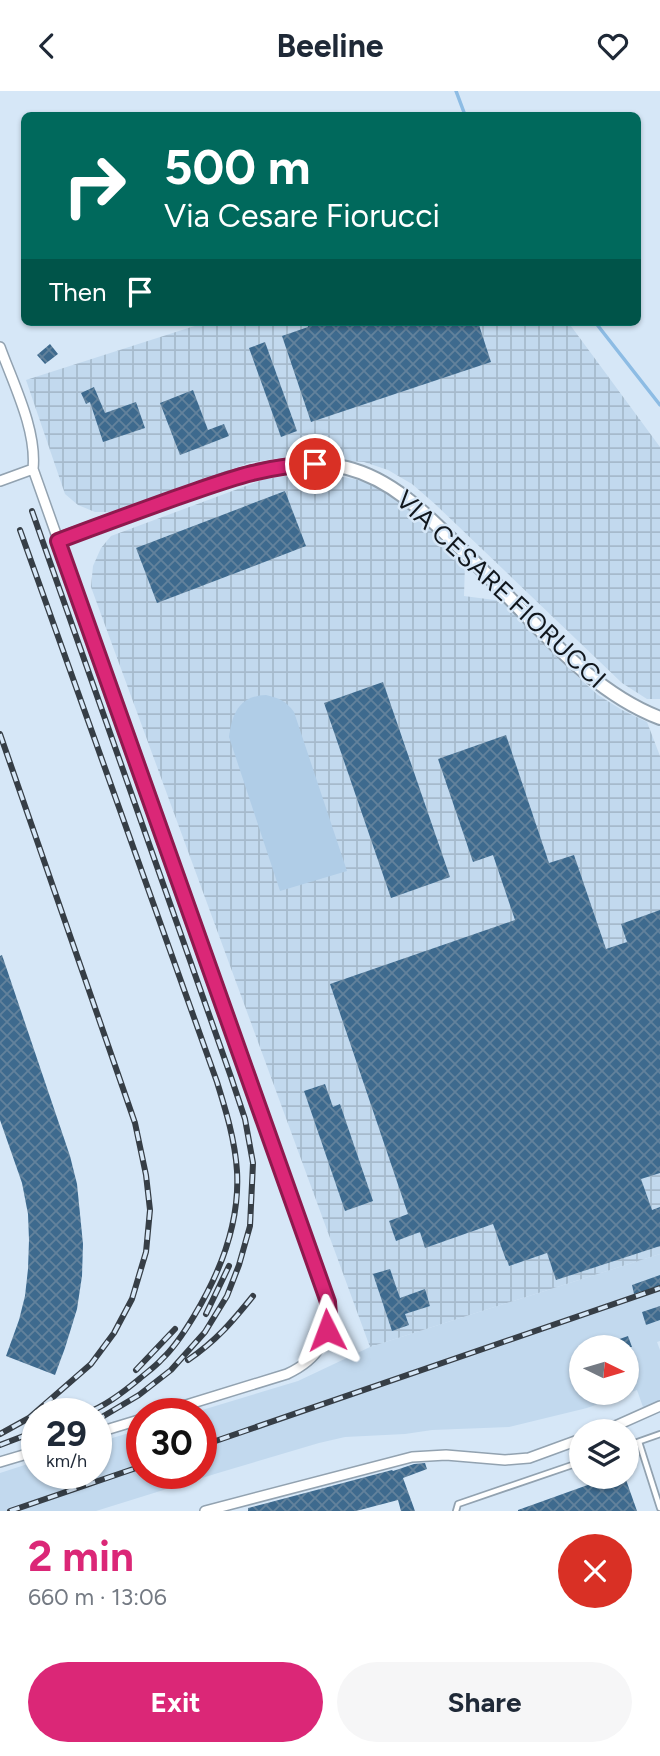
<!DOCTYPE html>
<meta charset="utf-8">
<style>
body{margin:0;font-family:Figtree,sans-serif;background:#f6f6f7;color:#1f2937;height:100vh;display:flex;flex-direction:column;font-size:26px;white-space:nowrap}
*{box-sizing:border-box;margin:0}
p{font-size:23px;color:#747a83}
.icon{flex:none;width:38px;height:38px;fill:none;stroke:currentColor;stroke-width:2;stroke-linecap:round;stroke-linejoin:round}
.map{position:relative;height:1420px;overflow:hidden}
.side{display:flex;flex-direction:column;background:#fff;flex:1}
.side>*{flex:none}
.top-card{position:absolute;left:21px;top:21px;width:620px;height:214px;border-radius:10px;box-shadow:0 2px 5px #0004;background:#00695c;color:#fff;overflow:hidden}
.needle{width:46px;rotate:95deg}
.buttons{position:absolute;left:569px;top:1244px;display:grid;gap:14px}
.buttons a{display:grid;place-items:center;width:70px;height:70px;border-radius:50%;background:#fff;box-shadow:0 2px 5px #0004;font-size:35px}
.speed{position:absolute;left:21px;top:1307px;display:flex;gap:14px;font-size:35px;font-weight:700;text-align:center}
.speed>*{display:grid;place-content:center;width:91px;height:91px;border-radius:50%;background:#fff;box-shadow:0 2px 5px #0004;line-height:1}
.speed small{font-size:18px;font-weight:400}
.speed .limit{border:10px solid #d22;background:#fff;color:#111}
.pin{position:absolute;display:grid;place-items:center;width:60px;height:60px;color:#fff;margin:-30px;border:4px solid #fff;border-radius:50%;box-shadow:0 2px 7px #0007}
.me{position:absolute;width:77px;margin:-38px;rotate:357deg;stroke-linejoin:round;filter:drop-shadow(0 0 5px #0008)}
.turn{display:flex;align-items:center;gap:24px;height:147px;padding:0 28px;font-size:32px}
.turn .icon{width:91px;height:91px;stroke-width:2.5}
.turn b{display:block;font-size:49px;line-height:60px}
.then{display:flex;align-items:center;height:66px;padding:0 28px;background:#0003;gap:14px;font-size:26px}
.round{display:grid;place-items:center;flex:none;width:74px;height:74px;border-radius:37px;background:#f6f6f7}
.head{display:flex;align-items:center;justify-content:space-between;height:119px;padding:0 28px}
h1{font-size:42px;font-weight:700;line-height:52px;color:#db2777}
.primary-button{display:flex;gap:14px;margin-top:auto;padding:14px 28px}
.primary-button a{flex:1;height:80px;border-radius:42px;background:#db2777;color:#fff;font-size:28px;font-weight:700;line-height:80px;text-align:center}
.primary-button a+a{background:#f6f6f7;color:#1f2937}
header{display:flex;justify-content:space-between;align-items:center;height:91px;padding:0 28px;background:#fff;font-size:32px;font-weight:700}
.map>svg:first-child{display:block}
</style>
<header><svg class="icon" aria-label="back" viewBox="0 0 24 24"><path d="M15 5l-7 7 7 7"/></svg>Beeline<svg class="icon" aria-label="heart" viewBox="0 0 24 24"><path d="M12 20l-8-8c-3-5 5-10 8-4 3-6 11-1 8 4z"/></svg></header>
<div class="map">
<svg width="660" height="1420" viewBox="0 0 660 1420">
<defs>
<pattern id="industrial-grid" width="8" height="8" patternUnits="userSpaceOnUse" patternTransform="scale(1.75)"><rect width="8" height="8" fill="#c2d9ee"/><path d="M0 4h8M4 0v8" fill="none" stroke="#a6bacc"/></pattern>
<pattern id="building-cross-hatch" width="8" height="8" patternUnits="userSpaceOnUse" patternTransform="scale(1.75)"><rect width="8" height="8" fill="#3e6a8e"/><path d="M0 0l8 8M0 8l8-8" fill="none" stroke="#63829c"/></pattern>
</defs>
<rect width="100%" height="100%" fill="#d6e7f7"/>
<path fill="#c2d9ee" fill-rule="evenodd" d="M660 1163V1250L657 1251 660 1259V1311L644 1319 637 1299 587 1317 509 1336 432 1339 405 1343 345 1346 319 1352 218 1382 96 1420H0V1382L37 1370V1382H96V1352L142 1338V1382H201V1323H189L298 1290 370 1256ZM581 1256H626V1302H581Z"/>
<path fill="url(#industrial-grid)" d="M207 231H568L660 356V608H647L622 592 435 413 412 393 388 379 364 371 286 366 249 372 115 421H95L78 414 65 403 26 289Z
M328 383 369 391 398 408 434 438 465 472 464 505 502 510 554 564 598 604 622 619 647 631 660 665V1163L370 1256 91 496 93 475 101 457 111 445 265 388 299 384Z"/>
<path fill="#b0cde7" d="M266 604C279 607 286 610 294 621L347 780 280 800 229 646C232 623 239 605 266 604Z"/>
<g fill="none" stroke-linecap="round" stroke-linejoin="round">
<path stroke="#8dbce4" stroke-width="3.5" d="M456 0 465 24
M595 231 660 314"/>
</g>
<path fill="url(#building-cross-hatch)" d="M307 231H478L491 271 311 331 282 245 308 236Z
M265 251 297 340 281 346 249 257Z
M50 253 58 263 45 273 37 264Z
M94 296 105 322 136 311 145 337 103 351 90 311 86 313 81 302Z
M193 299 208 339 224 333 229 345 180 364 160 312Z
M285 400 306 455 157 512 136 457Z
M383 591 450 786 391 807 324 612Z
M506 644 549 772 574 764 606 858 627 851 621 833 660 819V1082L641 1088 652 1119 660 1116V1155L556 1189 547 1162 509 1175 507 1169H506L493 1133 425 1157 420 1141 396 1150 389 1130 408 1123 330 893 515 829 493 764 473 771 438 668Z
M2 864 70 1065 77 1093 83 1153 82 1185 77 1218 65 1257 55 1284 6 1265 19 1229 25 1205 28 1178 29 1149 28 1123 22 1092 0 1029V865Z
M325 993 333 1016 340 1013 373 1110 345 1120 304 1000Z
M390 1178 400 1207 425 1198 430 1215 405 1223 409 1234 392 1240 373 1183Z
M660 1184V1195L634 1203 632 1194Z
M660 1215V1229L646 1234 642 1221Z
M628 1245 632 1256H600V1255Z
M425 1372 427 1378 403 1387 415 1420H401L398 1409 356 1420H248V1417L392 1379 393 1380 414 1373Z
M610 1386H625L637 1420H518V1419Z"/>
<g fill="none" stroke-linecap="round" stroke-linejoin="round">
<defs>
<path id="lane" d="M639 1351 660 1417
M626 1355 660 1343
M456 1420 458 1413 581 1371"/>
<path id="street" d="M0 256C13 292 37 339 33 378L328 1211C331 1247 319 1268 287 1283L157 1323
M0 390 33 378
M604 1340 660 1315
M96 1342 142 1328
M0 1371 37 1360
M205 1420 412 1366 446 1364 505 1369 529 1367 581 1348"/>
<path id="secondary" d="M58 449 227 388C265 377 308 367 347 377 391 388 424 421 455 452 478 474 500 497 522 520 562 562 605 606 660 627"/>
</defs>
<use href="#lane" stroke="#92a2b0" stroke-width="8"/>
<use href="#street" stroke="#92a2b0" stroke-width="12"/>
<use href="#secondary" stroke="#92a2b0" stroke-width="16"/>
<use href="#lane" stroke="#fff" stroke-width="4.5"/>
<use href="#street" stroke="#fff" stroke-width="9"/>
<use href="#secondary" stroke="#fff" stroke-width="12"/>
<defs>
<path id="rail" d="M32 420 231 986 245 1028 253 1072 250 1135 239 1174 227 1205 205 1241 171 1279 139 1304 102 1326 96 1328
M20 439 217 991C226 1020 235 1049 237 1080 240 1132 220 1182 194 1225 185 1240 175 1256 162 1268 155 1276 146 1282 138 1289 122 1302 104 1316 84 1323
M0 643 135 1032 146 1084 150 1119 146 1161 132 1208 114 1242 91 1273 29 1327 0 1343
M206 1223 229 1175
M188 1269C216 1250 232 1231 253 1205
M136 1279 175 1238
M0 1354 37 1340
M201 1355 660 1197
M10 1420 142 1375"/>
</defs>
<use href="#rail" stroke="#363e46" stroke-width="6"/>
<use href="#rail" stroke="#d6e7f7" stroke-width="3.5" stroke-dasharray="10" stroke-linecap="butt"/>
</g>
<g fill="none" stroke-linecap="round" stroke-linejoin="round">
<defs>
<path id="route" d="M315 373C261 375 225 390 175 407 136 421 97 435 58 450L328 1211 329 1225 327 1239"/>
</defs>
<use href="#route" stroke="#8e194d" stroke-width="18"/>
<use href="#route" stroke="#db2777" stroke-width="12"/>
</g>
<g text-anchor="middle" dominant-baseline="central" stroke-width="5" stroke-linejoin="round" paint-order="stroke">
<g font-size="26" fill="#11171d" stroke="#d6e7f7">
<text transform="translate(501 498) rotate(43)">VIA CESARE FIORUCCI</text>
</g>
</g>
</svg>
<div class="buttons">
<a><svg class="needle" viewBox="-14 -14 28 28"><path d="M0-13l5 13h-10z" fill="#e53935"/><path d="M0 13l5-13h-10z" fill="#747a83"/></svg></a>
<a><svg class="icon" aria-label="layers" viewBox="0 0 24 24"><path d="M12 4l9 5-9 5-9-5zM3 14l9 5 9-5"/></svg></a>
</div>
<div class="speed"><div>29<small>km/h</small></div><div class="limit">30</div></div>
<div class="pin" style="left:315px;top:373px;background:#d93025"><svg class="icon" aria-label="arrive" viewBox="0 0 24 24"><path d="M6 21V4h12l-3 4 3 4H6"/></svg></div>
<svg class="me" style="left:327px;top:1239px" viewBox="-20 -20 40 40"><path d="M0-17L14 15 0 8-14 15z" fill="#db2777" stroke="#fff" stroke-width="4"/></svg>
<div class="top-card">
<div class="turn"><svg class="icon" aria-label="right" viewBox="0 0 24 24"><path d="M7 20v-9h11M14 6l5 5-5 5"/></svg><div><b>500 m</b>Via Cesare Fiorucci</div></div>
<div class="then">Then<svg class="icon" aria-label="arrive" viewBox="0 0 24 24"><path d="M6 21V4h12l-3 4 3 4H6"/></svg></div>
</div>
</div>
<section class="side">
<div class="head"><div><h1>2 min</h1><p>660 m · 13:06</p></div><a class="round" style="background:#d93025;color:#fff"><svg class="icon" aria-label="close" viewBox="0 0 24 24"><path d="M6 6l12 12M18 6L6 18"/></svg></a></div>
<div class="primary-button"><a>Exit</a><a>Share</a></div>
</section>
